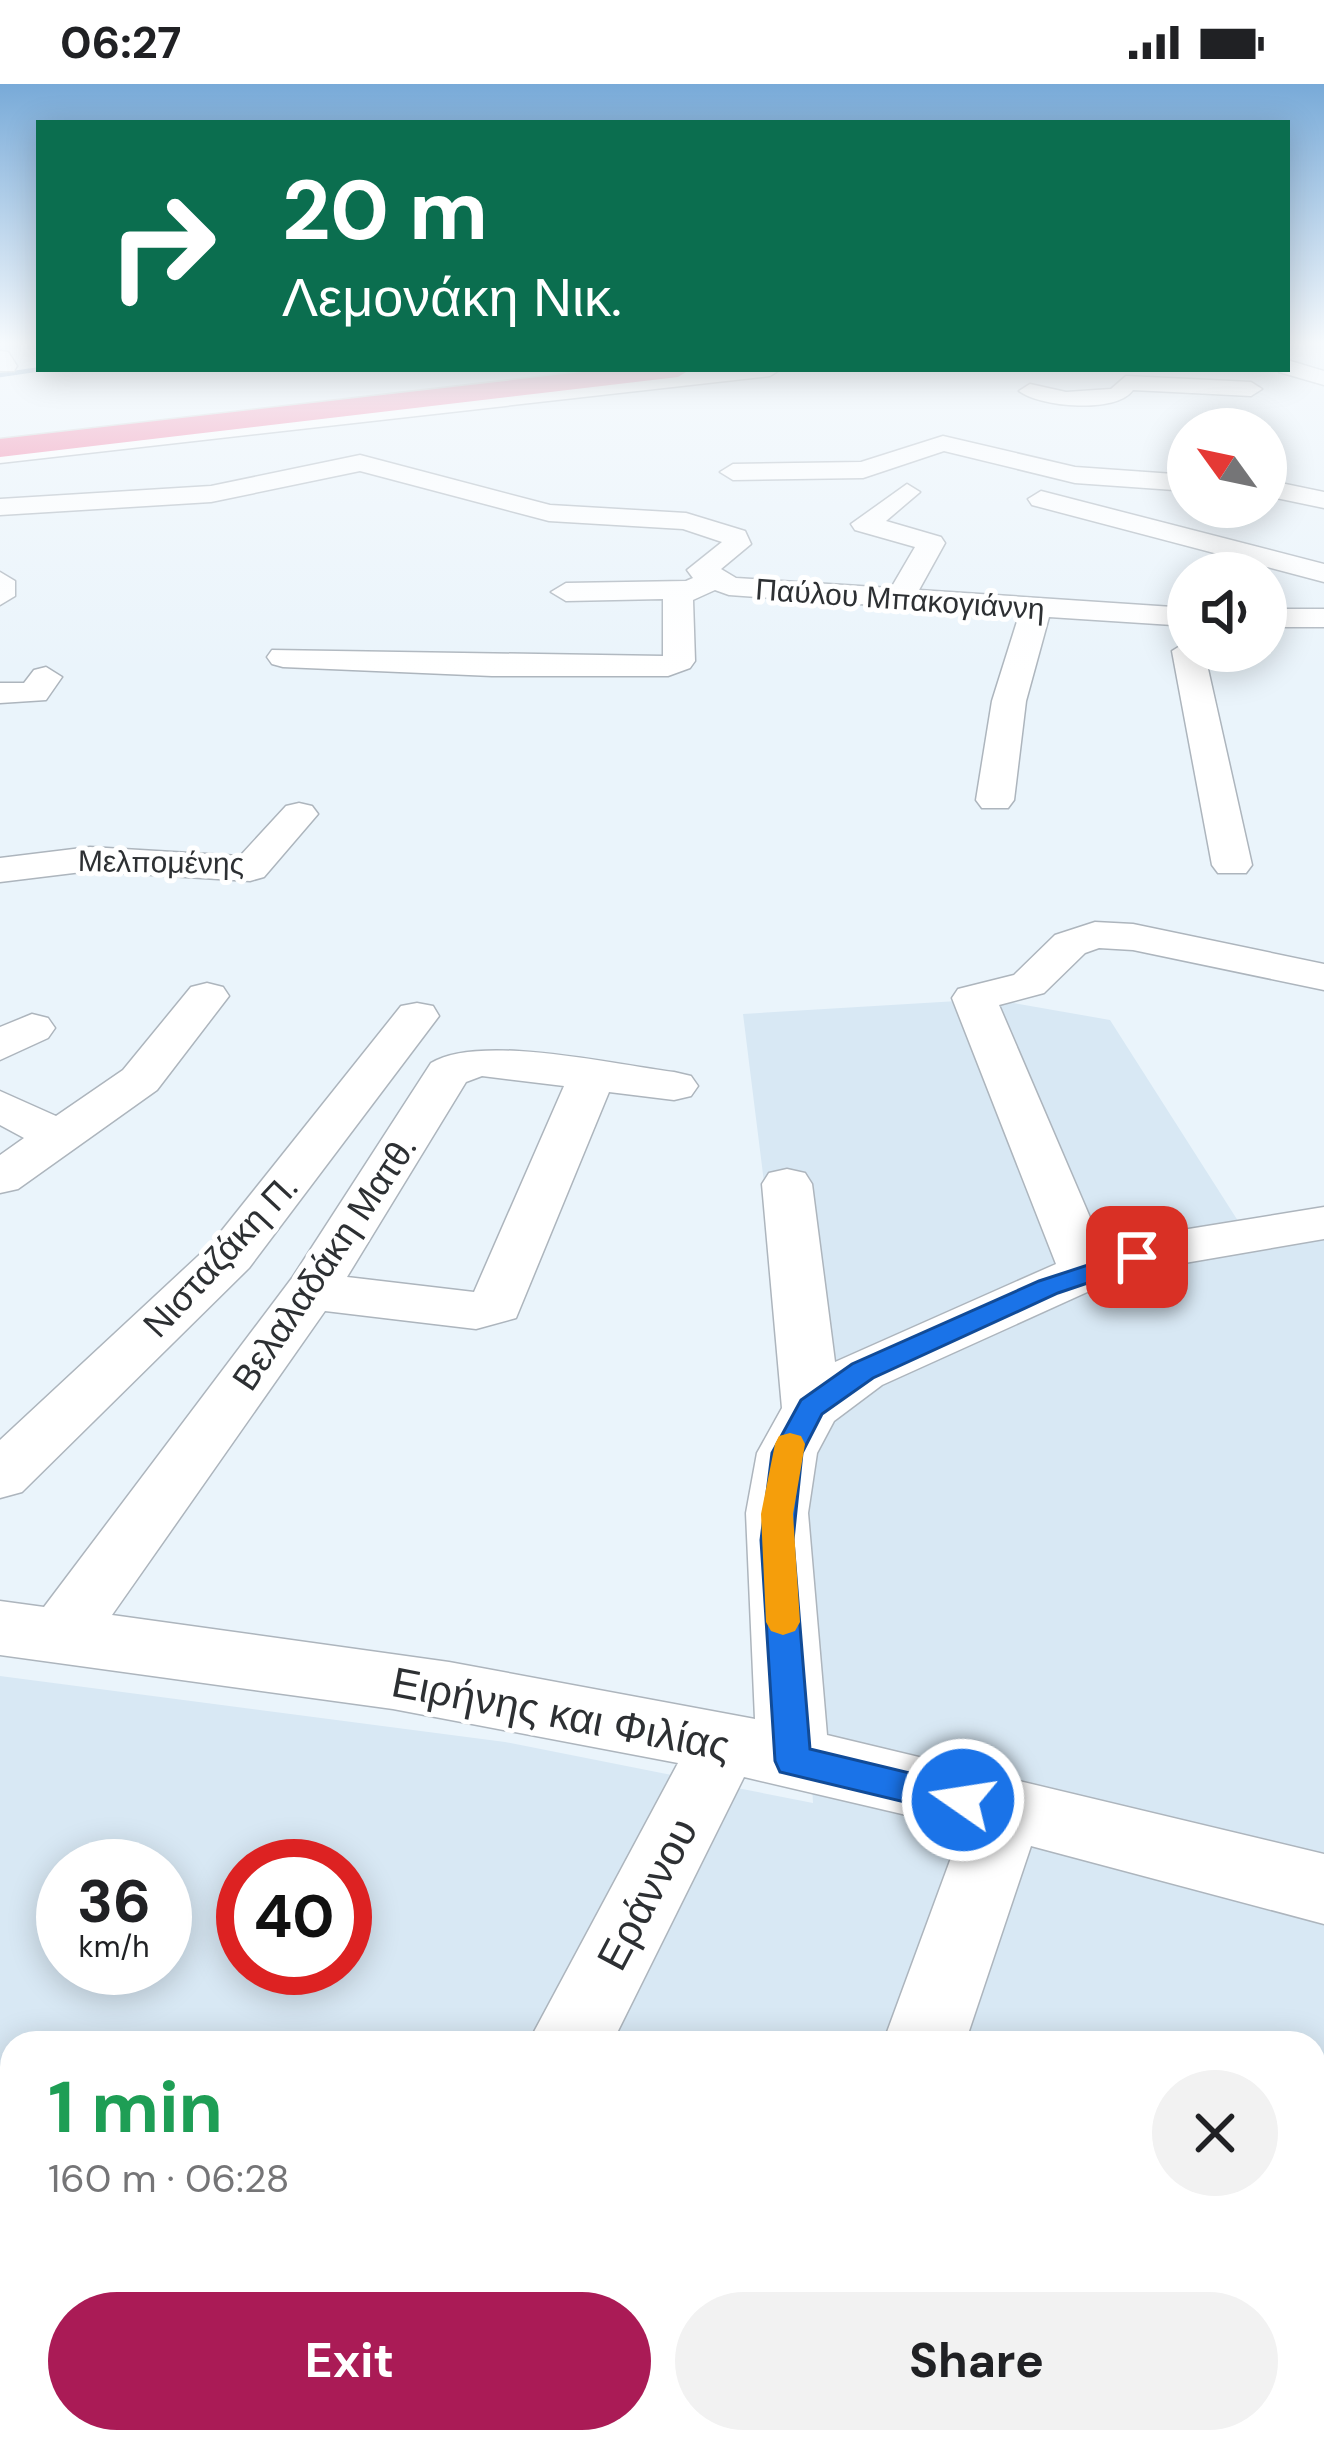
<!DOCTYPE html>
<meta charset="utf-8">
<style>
body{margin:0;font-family:"DM Sans",sans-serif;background:#f2f2f2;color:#202124;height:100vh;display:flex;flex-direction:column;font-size:45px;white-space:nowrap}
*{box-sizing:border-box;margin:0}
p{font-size:39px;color:#757577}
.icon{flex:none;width:66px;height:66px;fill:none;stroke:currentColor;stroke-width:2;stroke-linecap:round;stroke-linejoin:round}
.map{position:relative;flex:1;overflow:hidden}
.details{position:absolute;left:0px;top:1947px;width:1326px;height:423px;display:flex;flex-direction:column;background:#fff;border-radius:36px 36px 0 0;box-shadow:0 6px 30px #0003}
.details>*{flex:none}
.guide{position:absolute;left:36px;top:36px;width:1254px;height:252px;border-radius:0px;box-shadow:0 6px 30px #0003;background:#0b6e4f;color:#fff;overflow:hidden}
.needle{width:78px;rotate:303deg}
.fabs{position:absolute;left:1167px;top:324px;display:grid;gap:24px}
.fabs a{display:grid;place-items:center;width:120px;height:120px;border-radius:50%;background:#fff;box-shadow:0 6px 30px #0003;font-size:60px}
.speed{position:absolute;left:36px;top:1755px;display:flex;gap:24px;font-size:60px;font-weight:700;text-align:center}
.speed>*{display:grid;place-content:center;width:156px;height:156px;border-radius:50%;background:#fff;box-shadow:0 6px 30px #0003;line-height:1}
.speed small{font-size:30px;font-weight:400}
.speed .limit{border:18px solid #d22;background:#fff;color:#111}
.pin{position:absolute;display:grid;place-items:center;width:102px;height:102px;color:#fff;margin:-51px;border-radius:24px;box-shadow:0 6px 18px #0006}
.me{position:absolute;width:132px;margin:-66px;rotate:283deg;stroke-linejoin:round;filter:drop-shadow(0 0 9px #0008)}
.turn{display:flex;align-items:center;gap:42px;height:252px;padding:0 48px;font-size:54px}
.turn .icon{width:156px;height:156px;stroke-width:2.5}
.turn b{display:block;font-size:84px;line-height:102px}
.round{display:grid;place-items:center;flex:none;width:126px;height:126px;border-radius:63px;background:#f2f2f2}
.overview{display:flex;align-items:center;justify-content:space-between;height:204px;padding:0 48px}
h1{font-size:72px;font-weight:700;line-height:90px;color:#1e9e55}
.cta{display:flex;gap:24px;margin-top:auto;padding:24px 48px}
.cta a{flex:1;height:138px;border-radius:72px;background:#aa1b56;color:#fff;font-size:48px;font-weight:700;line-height:138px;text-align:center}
.cta a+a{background:#f2f2f2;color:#202124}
.status{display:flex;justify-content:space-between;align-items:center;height:84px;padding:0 60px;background:#fff;direction:ltr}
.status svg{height:33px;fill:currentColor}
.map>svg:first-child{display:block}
</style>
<div class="status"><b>06:27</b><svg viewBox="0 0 49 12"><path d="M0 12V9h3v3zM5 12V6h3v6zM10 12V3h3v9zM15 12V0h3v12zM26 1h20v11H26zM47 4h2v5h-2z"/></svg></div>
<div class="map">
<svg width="1324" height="2369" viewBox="0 0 1324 2369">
<rect width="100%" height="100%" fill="#eaf4fb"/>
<path fill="#d8e8f4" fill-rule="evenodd" d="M991 915 1110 936 1254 1162 1324 1149V2369H0V1592L505 1658 813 1719 790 1307 743 930ZM63 1782H165V1884H63ZM243 1782H345V1884H243ZM12 1959H1314V2358H12Z"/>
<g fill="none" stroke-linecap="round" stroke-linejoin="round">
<path stroke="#709abf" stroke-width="4.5" d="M0 291 41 285"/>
<defs>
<path id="minor" d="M0 267 8 268 17 282 14 287H0Z
M1287 276 1324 287V301L1279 288 1287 285Z
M712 285H781L770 292 0 379V365Z
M1126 292 1251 298 1262 305 1251 312 1133 306C1117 330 1040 323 1019 307L1030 300 1066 308 1111 305Z
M943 352 1075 383 1188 391V407L1075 399 944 367 863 394 733 396 720 388 733 380 861 378Z
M360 371 550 421 686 429 745 447 751 460 721 485 736 494 891 504 915 463 855 446 851 440 907 400 920 408 886 437 941 453 945 459 919 506 1188 524V542L1049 533 1026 617 1014 716 1008 724H982L976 716 992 617 1019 531 729 511 715 506 693 516 695 577 690 584 668 592H492L283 583 272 580 267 573 272 566 663 572V515L566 517 551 508 566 499 686 497 693 494 687 486 722 458 683 445 549 437 360 387 211 418 0 431V415L211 402Z
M1266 396 1324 408V424L1266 412Z
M1041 407 1324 480V498L1032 421 1028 415Z
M0 488 15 497V512L0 521Z
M1266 525H1324V543H1266Z
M1188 557V567H1204L1252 781 1246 789H1218L1212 781 1172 567Z
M46 583 62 593 46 616 0 619V599H24L34 586Z
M299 719 312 722 318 730 264 793 250 797 90 787 0 798V774L90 763 240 772 286 722Z
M1095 838 1133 840 1324 880V906L1133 866 1099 864 1085 869 1044 909 999 921 1104 1166 1170 1148 1324 1123V1155L1173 1181 1105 1200 882 1301 834 1337 817 1369 808 1429 827 1651 1324 1770V1840L1031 1762 965 1959H883L962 1744 744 1693 612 1959H528L678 1679 393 1625 0 1571V1517L44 1523 292 1194 431 979C479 949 616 981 674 988L691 992 698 1002 691 1012 674 1016 609 1008 516 1234 476 1245 325 1227 112 1531 449 1578 755 1635 746 1429 757 1369 782 1324 762 1100 769 1089 787 1085 805 1089 812 1100 835 1278 1056 1180 952 914 958 905 1014 891 1055 851ZM482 992 564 1002 474 1208 347 1193 466 998Z
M207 899 223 903 229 912 157 1006 18 1105 0 1109V1071L24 1054 0 1041V1007L56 1032 123 986 191 903Z
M417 919 433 922 439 932 249 1184 22 1408 0 1414V1356L211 1160 401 922Z
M32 930 48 934 55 944 48 954 0 976V943Z
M311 2358H408L403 2369H307Z
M736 2358H832L828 2369H732Z"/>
<path id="highway" d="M609 285H691L678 293 0 373V355Z"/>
</defs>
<use href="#minor" stroke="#adb5bd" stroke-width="3"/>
<use href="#highway" stroke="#d1d1d2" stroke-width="3"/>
<use href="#minor" fill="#fff" fill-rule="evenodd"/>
<use href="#highway" fill="#f4759d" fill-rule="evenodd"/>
</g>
<linearGradient id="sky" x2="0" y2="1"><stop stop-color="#78aad8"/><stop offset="0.44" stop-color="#f6fafd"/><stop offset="1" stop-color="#f6fafd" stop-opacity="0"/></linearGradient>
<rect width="1324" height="588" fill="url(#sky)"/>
<path fill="#1a73e8" stroke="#114b97" stroke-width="3" d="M1137 1165 1151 1173 1147 1179 1058 1209 873 1294 822 1330 802 1369 793 1456 810 1665 976 1705 981 1716 976 1728 963 1732 780 1688 775 1677 761 1456 772 1369 801 1316 852 1280 1039 1197Z"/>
<path fill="#f59e0b" d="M790 1349 801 1352 805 1360 793 1430 800 1538 795 1547 783 1551 771 1547 766 1538 761 1430 775 1360 779 1352Z"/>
<g text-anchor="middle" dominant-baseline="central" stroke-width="10" stroke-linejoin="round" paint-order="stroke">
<g font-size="30" fill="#2d3033" stroke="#fff">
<text transform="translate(900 515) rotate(4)">Παύλου Μπακογιάννη</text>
<text transform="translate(161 778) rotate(1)">Μελπομένης</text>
</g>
<g font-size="36" fill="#2d3033" stroke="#fff">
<text transform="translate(220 1172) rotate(-47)">Νισταζάκη Π.</text>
<text transform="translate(324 1179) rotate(-56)">Βελαλαδάκη Ματθ.</text>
</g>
<g font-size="42" fill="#2d3033" stroke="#fff">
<text transform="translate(561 1630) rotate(11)">Ειρήνης και Φιλίας</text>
<text transform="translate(647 1810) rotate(-62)">Εράννου</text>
</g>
</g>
</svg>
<div class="fabs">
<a><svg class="needle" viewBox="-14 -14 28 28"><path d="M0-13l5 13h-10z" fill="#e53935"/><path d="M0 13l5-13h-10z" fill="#757577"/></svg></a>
<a><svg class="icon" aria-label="sound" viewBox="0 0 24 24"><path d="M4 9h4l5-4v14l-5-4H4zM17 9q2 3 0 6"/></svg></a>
</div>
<div class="speed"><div>36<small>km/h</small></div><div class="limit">40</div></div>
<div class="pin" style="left:1137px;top:1173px;background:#d93025"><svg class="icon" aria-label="arrive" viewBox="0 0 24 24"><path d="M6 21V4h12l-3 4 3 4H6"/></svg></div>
<svg class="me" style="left:963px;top:1716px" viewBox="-20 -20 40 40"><circle r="17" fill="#1a73e8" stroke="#fff" stroke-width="3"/><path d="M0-11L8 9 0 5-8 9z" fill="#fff"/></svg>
<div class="guide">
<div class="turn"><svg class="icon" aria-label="right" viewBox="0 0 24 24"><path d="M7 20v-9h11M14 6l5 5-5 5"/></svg><div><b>20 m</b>Λεμονάκη Νικ.</div></div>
</div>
<section class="details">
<div class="overview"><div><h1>1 min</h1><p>160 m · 06:28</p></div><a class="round"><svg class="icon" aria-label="close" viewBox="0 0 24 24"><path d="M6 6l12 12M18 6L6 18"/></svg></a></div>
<div class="cta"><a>Exit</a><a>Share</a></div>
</section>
</div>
